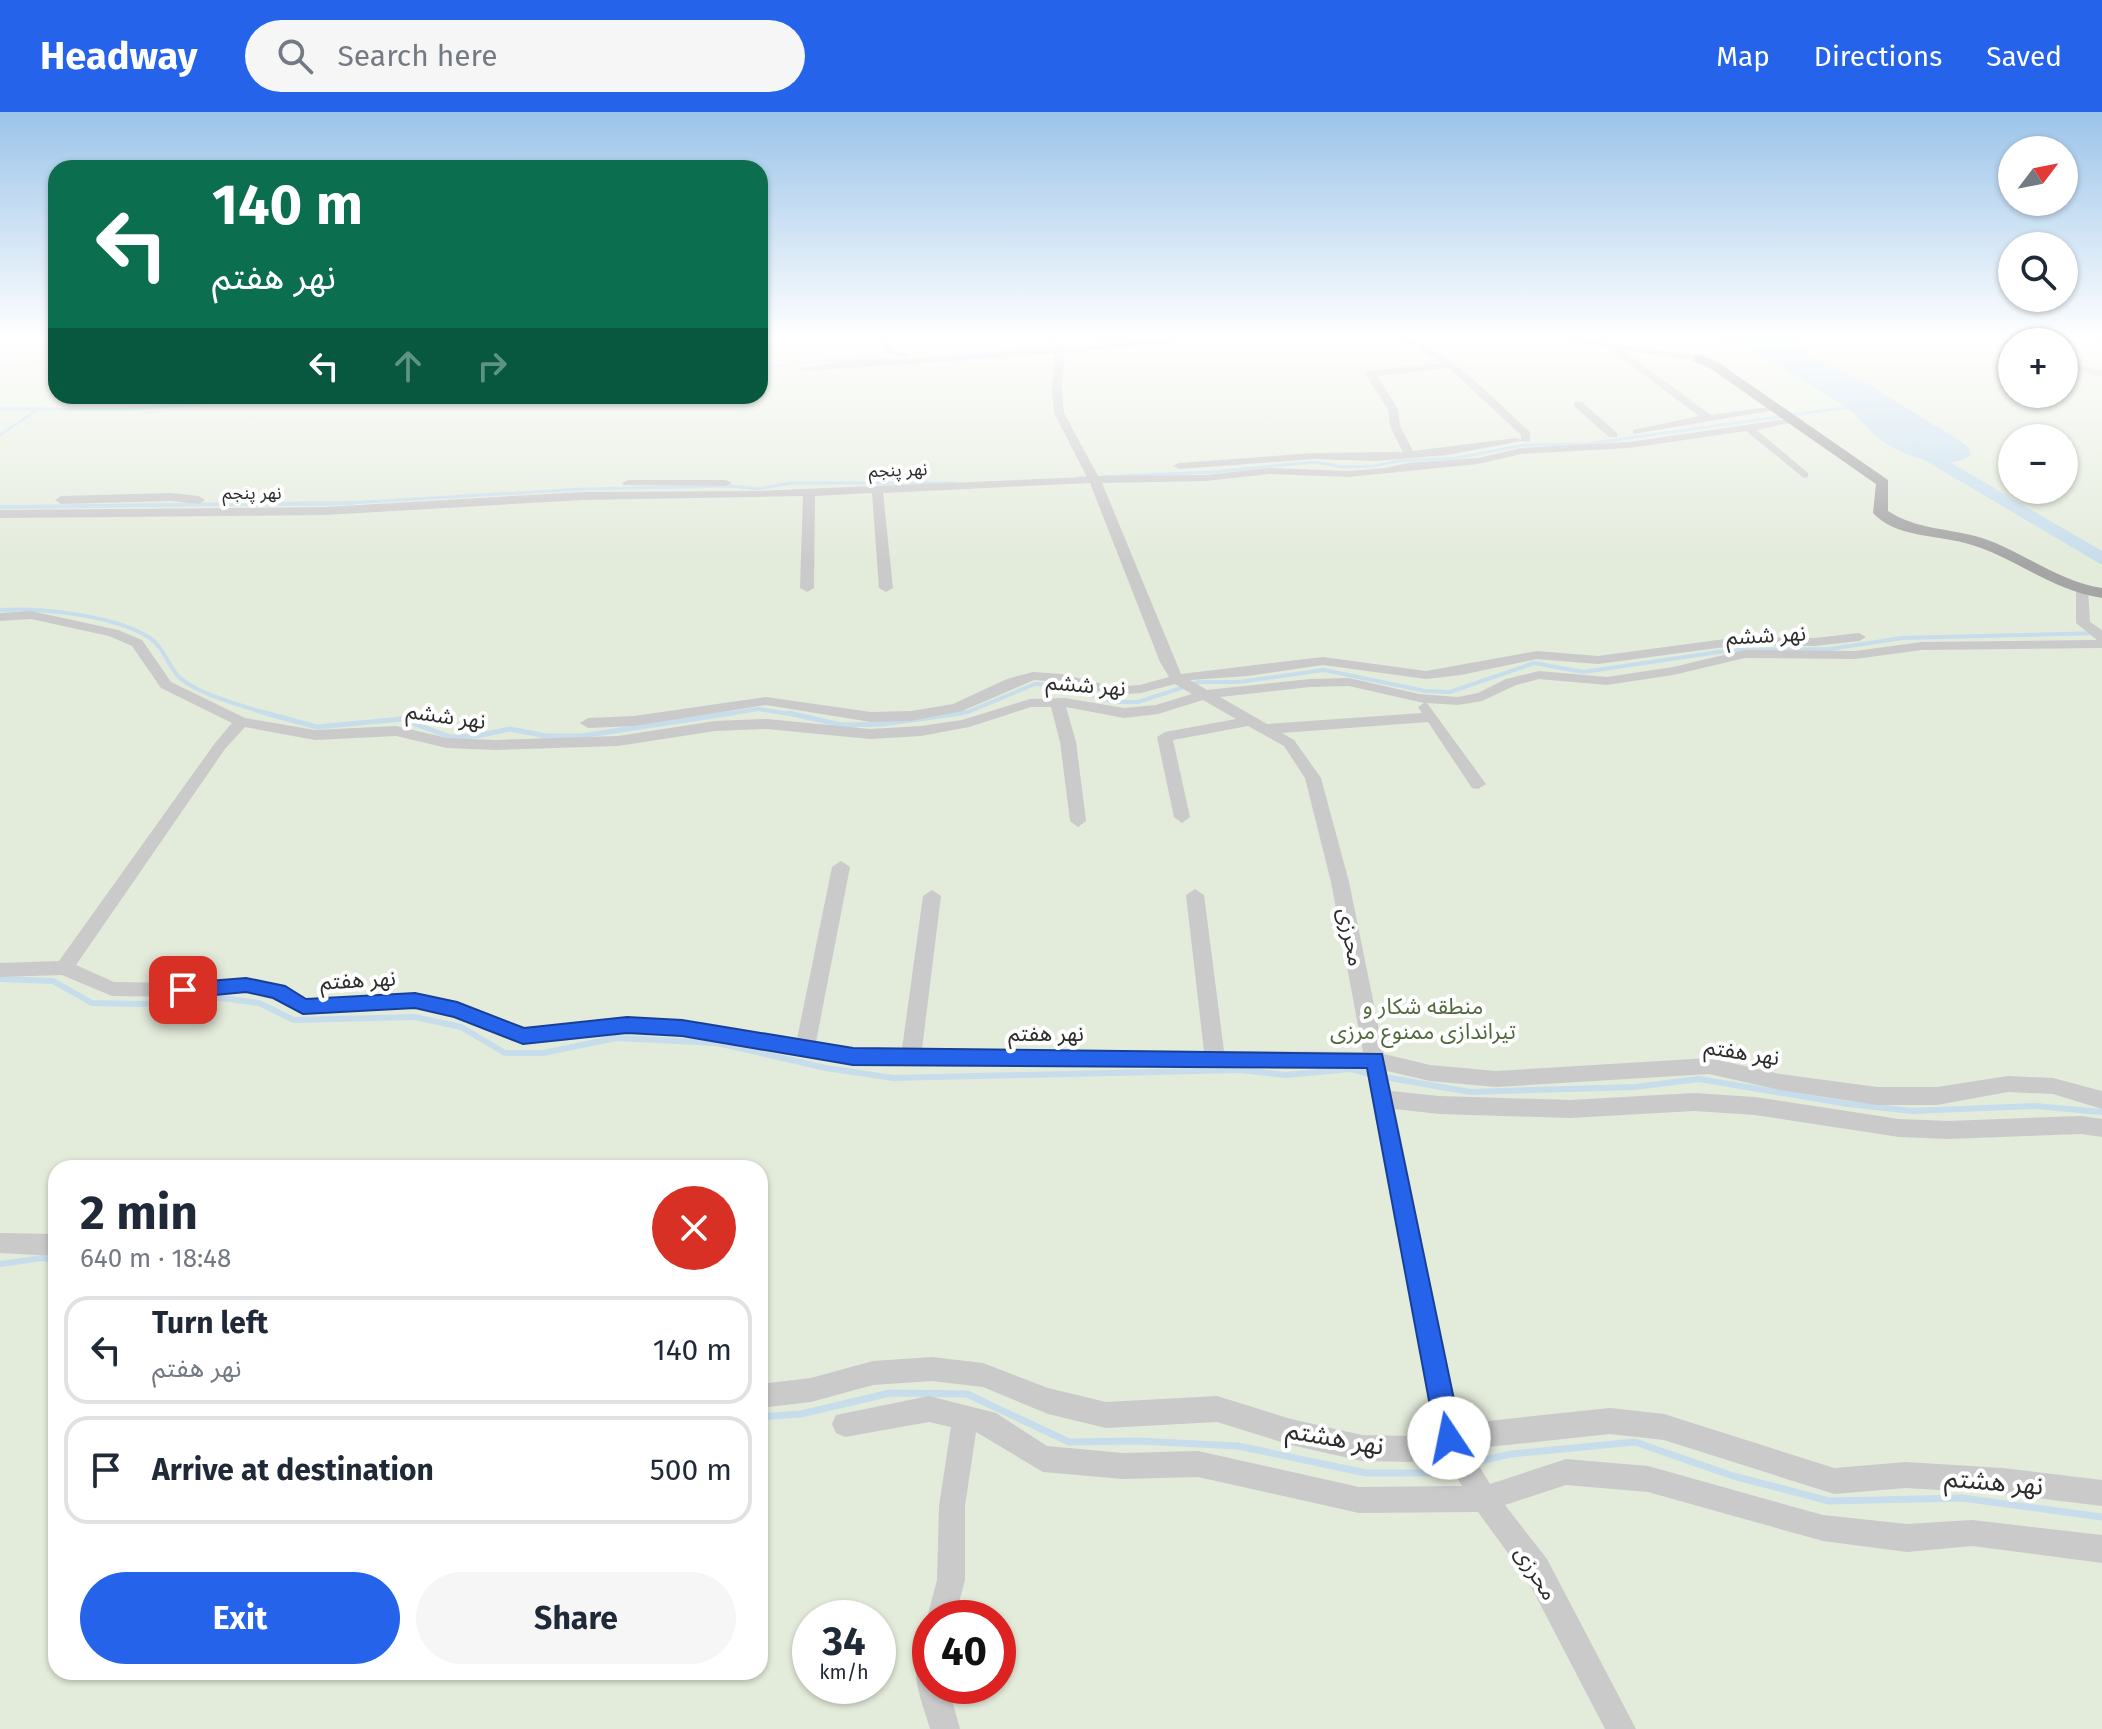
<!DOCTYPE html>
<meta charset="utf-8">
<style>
body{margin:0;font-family:"Fira Sans","Noto Sans Arabic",sans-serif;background:#f6f6f7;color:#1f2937;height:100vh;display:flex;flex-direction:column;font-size:30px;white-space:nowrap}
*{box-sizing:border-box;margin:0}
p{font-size:26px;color:#747a83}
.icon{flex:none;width:44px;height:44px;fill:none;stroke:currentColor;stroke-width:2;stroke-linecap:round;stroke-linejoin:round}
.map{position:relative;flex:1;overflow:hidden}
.side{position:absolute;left:48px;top:1048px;width:720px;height:520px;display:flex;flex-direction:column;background:#fff;border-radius:24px;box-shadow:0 2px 6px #0004}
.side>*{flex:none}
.top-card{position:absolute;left:48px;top:48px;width:720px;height:244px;border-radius:24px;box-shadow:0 2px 6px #0004;background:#0b6e4f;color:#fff;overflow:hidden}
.needle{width:52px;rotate:58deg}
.buttons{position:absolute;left:1998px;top:24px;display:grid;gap:16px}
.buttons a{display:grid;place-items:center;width:80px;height:80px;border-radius:50%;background:#fff;box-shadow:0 2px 6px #0004;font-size:40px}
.speed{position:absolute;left:792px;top:1488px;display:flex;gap:16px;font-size:40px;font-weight:700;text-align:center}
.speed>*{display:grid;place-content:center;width:104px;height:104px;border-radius:50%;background:#fff;box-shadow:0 2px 6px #0004;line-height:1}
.speed small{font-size:20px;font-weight:400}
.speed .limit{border:12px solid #d22;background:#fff;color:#111}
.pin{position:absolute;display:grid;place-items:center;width:68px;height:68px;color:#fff;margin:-34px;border-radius:16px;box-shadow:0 4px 12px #0006}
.me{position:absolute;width:88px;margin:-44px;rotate:349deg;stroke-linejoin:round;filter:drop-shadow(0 0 6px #0008)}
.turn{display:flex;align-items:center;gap:28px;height:168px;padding:0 32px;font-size:36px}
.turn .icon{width:104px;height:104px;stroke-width:2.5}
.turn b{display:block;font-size:56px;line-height:68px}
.lanes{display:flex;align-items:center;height:76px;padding:0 32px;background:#0003;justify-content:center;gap:40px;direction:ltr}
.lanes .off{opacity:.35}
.round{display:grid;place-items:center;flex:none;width:84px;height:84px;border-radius:42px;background:#f6f6f7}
.head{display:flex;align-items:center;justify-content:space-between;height:136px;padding:0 32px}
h1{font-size:48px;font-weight:700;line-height:60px}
.cta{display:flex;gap:16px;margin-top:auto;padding:16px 32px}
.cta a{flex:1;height:92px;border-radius:48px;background:#2563eb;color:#fff;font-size:32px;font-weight:700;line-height:92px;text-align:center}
.cta a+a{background:#f6f6f7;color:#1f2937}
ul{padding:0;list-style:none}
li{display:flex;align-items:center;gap:24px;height:108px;margin:0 16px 12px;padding:0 16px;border:4px solid #e0e1e3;border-radius:24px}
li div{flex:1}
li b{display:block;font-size:30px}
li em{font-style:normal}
header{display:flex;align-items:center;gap:48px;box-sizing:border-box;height:112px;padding:0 40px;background:#2563eb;color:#fff}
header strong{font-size:38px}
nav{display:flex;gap:44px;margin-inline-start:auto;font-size:28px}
.search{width:560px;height:72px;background:#f6f6f7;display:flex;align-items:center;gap:20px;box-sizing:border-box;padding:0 28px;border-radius:44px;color:#747a83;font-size:30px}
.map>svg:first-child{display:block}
</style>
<header>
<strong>Headway</strong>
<div class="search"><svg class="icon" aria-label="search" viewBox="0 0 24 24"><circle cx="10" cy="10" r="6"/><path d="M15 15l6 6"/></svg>Search here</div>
<nav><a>Map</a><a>Directions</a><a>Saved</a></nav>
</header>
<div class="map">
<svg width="2102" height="1617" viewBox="0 0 2102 1617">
<rect width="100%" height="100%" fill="#fff"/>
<path fill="#e3ebdb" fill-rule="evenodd" d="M0 225H56V284H760V225H2102V1617H0ZM2012 230H2064V282H2012ZM2012 326H2064V378H2012ZM56 1056H760V1560H56ZM810 1506H878V1574H810ZM930 1506H998V1574H930Z"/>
<path fill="#c7ddeb" d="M1698 225H1805L1803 234 1812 245 1865 270 1960 329 1969 336 1971 343C1947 360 1906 345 1884 330 1870 321 1861 306 1847 296 1817 277 1784 256 1752 240 1735 231 1716 229 1698 225Z"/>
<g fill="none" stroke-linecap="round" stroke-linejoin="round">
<path stroke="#c7ddeb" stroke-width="3" d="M915 247 1164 225
M0 254 56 250
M760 255C808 252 857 242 905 247
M0 297H131L306 284
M0 323 37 298
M1077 366 1211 360 1315 350 1343 355 1374 354 1398 349 1456 346 1524 333 1586 332 1849 295
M251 393 332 392 583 377 731 374 758 377 791 371H955"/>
<path stroke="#c7ddeb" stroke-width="4" d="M0 395 353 391
M0 498C41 496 115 503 150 526 163 534 168 554 179 565 198 583 245 594 271 603
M720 603 758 597 797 603
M948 603 968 600 1035 572 1054 573 1116 590H1138L1199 570H1239L1324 558 1425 579 1450 580 1534 551 1583 560 1732 538 1830 537 1902 526 2102 521"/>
<path stroke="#c7ddeb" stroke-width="5" d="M265 601 317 615 402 607 450 625 477 624 510 617 546 624H581L733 601
M789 601 841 613 882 612 962 601"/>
<path stroke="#c7ddeb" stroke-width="6" d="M0 867 53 869 92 891 143 892 221 886 259 891 294 908 415 905 461 915 505 941H543L616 926 717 931 826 956 893 966 1240 958 1286 963 1350 957 1371 962
M1384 965 1470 980 1635 975 1699 967 1848 992 1912 999 2035 994 2102 1000
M0 1152 43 1146 56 1150"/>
<path stroke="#c7ddeb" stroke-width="7" d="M760 1305 801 1302 890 1281 967 1282 1069 1330 1138 1329 1238 1334 1366 1361H1427L1457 1354
M1471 1351 1511 1342 1635 1330 1733 1364 1829 1389 1962 1386 2102 1405"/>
<path fill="#c7ddeb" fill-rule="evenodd" d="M1905 324 2102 439V453L1899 333 1896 329 1899 325Z"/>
<path fill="#cacaca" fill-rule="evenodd" d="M882 225H897L890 229 891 237 912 243 907 246 883 241Z
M1045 225H1055L1063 235 1195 225 1157 233 1065 241 1062 277 1064 301 1098 364 1206 363 1269 356 1349 359 1385 356 1408 351 1478 346 1521 336 1629 330 1794 306 1799 309 1757 318 1808 361V365L1804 366 1746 319 1629 336 1521 342 1478 352 1349 365 1269 362 1206 369 1102 371 1181 562 1323 545 1426 559 1537 539 1598 544 1740 525 1815 526 1859 521 1866 525 1859 529 1815 534 1740 533 1598 552 1537 547 1461 563 1426 567 1323 553 1248 564 1190 568 1207 578 1310 567 1349 566 1419 582 1458 585 1478 581 1506 567 1539 559 1607 565 1673 555 1745 538 1855 539 1922 530 2097 528 2076 511V480L2083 476 2088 477 2090 510 2102 518V536L1922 538 1855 547 1745 546 1673 563 1607 573 1539 567 1516 573 1482 589 1458 593 1427 591 1486 672 1478 677 1472 676 1428 610 1282 621 1294 628 1321 666 1349 770 1384 942 1430 953 1496 959 1709 946 1780 962 1877 975H1937L2008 964 2053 966 2102 979V997L2053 982 2008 980 1937 993H1877L1780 978 1709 962 1496 975 1430 969 1387 959 1391 979 1439 984 1570 988 1694 981 1755 985 1899 1007 1948 1009 2081 1004 2102 1007V1025L2081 1022 1948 1027 1899 1025 1755 1003 1694 999 1570 1006 1439 1002 1395 997 1459 1312 1610 1296 1664 1302 1834 1356 1906 1350 2003 1356 2102 1368V1394L2003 1382 1906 1376 1834 1382 1664 1328 1610 1322 1469 1337 1490 1372 1566 1347 1648 1354 1823 1403 1907 1412 1972 1408 2102 1423V1451L1972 1434 1907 1440 1823 1429 1648 1380 1566 1373 1505 1393 1547 1447 1636 1617H1605L1527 1467 1478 1400 1359 1401 1198 1365 1123 1367 1043 1360 976 1320 965 1394V1468L955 1506H930V1513L927 1506 937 1468 939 1394 951 1315 929 1310 845 1325 836 1321 832 1312 836 1303 929 1284 996 1301 1047 1334 1123 1341 1198 1339 1359 1375 1462 1374 1443 1341 1412 1350 1362 1349 1291 1333 1217 1310 1106 1316 1048 1302 983 1275 932 1269 873 1273 811 1290 760 1296V1272L811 1266 873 1249 932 1245 983 1251 1048 1276 1106 1290 1217 1284 1291 1307 1362 1323 1412 1324 1435 1317 1366 956 853 953 702 926 627 921 523 932 454 905 415 896 303 903 273 886 246 880 183 885 112 884 62 863 0 865V851L59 849 215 631 232 611 161 576 132 534 109 524 31 507 0 509V501L31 499 118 518 142 528 171 570 245 606 315 618 396 614 447 626 496 628 618 624 715 609 767 607 870 617 921 614 962 608 1030 587 1065 586 1124 596 1156 593 1192 582 1175 572 1141 581 1114 583 1062 570 1034 568 962 599 911 609 871 610 766 593 634 614 588 616 580 611 588 606 634 604 766 585 871 600 911 599 953 592 1007 567 1033 560 1062 562 1114 575 1140 573 1169 565 1160 550 1090 371 883 381 893 476 886 480 879 476 872 381 815 384 814 476 807 480 800 476 803 384 583 388 325 403 0 406V398L325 395 583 380 757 379 1087 365 1054 301 1052 277 1055 242 804 259 799 256 851 248 936 246 1054 236ZM1349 574 1424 591 1418 595 1422 601 1267 612 1220 585 1310 575ZM1203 588 1236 607 1165 620 1157 625 1174 705 1182 711 1190 705 1173 628 1248 614 1284 634 1305 666 1331 770 1363 940 1224 939 1204 783 1195 777 1186 783 1204 939 922 937 941 784 932 778 923 784 902 937H853L816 930 850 755 841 749 832 755 797 927 702 910 627 905 524 916 457 890 415 882 306 887 285 875 246 866 183 871 114 870 76 853 225 637 245 615 315 628 396 624 447 636 496 638 618 634 715 619 767 617 870 627 921 624 969 615 1031 595H1051L1060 630 1070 709 1078 715 1086 709 1076 630 1066 595 1124 606 1158 602Z
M1399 225C1435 224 1502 295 1530 320V330L1521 329 1448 343 1375 349 1315 347 1179 357 1173 354 1179 351 1315 341 1403 340 1390 314 1388 297 1365 262 1370 259 1441 251ZM1449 256 1521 323V328L1516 326 1413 339 1400 314 1398 297 1377 264Z
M1545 225H1568L1700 244 1702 246 1697 249 1622 238 1711 303 1776 294 1781 297 1633 322V318L1699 304 1608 236Z
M2088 225H2102V230L2090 227Z
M2064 249 2102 259V265L2064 255Z
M1574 290H1582L1617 321V325H1609L1574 294Z
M628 368H726L732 371 726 374 624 373 622 371Z
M171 381 199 384 205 388 199 392 171 389 61 392 55 388 61 384Z
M0 1121 56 1122V1144L0 1141Z
M930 1534V1574H948L960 1617H930C923 1592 909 1563 920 1538Z"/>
<path fill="#a5a5a5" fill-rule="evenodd" d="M1693 243H1701L1719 251 1888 368V399C1917 418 1950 416 1982 426 2024 440 2057 469 2102 476V486C2047 477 2015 444 1965 431 1935 423 1895 425 1873 401L1876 372 1711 257 1693 249Z"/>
</g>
<linearGradient id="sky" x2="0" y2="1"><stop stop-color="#9bc4e9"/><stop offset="0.5" stop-color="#fff"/><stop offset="1" stop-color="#fff" stop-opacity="0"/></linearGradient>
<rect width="2102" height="451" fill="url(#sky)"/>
<path fill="#2563eb" stroke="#184099" stroke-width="2" d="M246 866 285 874 306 887 415 881 457 890 524 916 627 905 682 908 853 936 1382 942 1462 1326 1459 1335 1449 1339 1440 1335 1436 1326 1367 956 853 953 682 924 627 921 523 932 454 905 415 896 303 902 273 886 246 880 183 886 176 883 173 878 176 873 183 871Z"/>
<g text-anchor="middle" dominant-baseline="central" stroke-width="8" stroke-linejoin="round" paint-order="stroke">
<g font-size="18" fill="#2d2d2d" stroke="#fff">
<text transform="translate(898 358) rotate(-2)">نهر پنجم</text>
<text x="252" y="381">نهر پنجم</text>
</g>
<g font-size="22" fill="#2d2d2d" stroke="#fff">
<text transform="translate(1766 523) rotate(-3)">نهر ششم</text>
<text transform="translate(1086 573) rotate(5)">نهر ششم</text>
<text transform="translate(446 604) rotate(8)">نهر ششم</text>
<text transform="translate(1351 825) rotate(79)">محرزی</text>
<text transform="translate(358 868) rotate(-3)">نهر هفتم</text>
<text x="1046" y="921">نهر هفتم</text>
<text transform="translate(1742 940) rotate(9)">نهر هفتم</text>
<text transform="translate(1536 1461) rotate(58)">محرزی</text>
</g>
<g font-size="22" fill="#50683c" stroke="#fff">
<text x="1423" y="894">منطقه شکار و<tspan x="1423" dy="25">تیراندازی ممنوع مرزی</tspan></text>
</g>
<g font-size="26" fill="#2d2d2d" stroke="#fff">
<text transform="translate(1335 1326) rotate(10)">نهر هشتم</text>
<text transform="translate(1994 1370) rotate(5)">نهر هشتم</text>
</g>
</g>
</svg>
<div class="buttons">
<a><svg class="needle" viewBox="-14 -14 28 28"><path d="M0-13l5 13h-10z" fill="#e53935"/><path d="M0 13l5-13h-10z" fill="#747a83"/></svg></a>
<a><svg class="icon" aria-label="search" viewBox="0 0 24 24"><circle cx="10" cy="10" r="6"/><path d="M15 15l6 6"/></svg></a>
<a>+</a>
<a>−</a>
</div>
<div class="speed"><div>34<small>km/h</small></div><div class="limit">40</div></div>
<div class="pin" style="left:183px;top:878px;background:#d93025"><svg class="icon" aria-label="arrive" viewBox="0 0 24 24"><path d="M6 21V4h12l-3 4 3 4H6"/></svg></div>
<svg class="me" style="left:1449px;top:1326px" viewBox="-20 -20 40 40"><circle r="19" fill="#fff"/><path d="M0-13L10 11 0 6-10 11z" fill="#2563eb"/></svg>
<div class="top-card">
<div class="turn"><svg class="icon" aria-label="left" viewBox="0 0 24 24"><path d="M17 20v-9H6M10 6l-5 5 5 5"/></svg><div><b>140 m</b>نهر هفتم</div></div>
<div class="lanes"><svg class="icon" aria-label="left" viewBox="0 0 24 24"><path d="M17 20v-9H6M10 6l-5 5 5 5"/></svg><svg class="icon off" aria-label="ahead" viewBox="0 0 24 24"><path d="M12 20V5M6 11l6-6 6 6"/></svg><svg class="icon off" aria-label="right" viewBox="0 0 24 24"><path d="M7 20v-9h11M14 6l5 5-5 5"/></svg></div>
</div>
<section class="side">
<div class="head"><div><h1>2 min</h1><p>640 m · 18:48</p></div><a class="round" style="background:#d93025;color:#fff"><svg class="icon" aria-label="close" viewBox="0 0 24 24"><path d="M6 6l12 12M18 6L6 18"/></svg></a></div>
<ul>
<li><svg class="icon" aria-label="left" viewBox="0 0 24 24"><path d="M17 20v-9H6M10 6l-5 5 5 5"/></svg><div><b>Turn left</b><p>نهر هفتم</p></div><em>140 m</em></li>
<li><svg class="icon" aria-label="arrive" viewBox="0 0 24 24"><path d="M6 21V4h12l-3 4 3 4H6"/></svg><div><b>Arrive at destination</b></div><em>500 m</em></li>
</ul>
<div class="cta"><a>Exit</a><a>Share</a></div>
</section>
</div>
